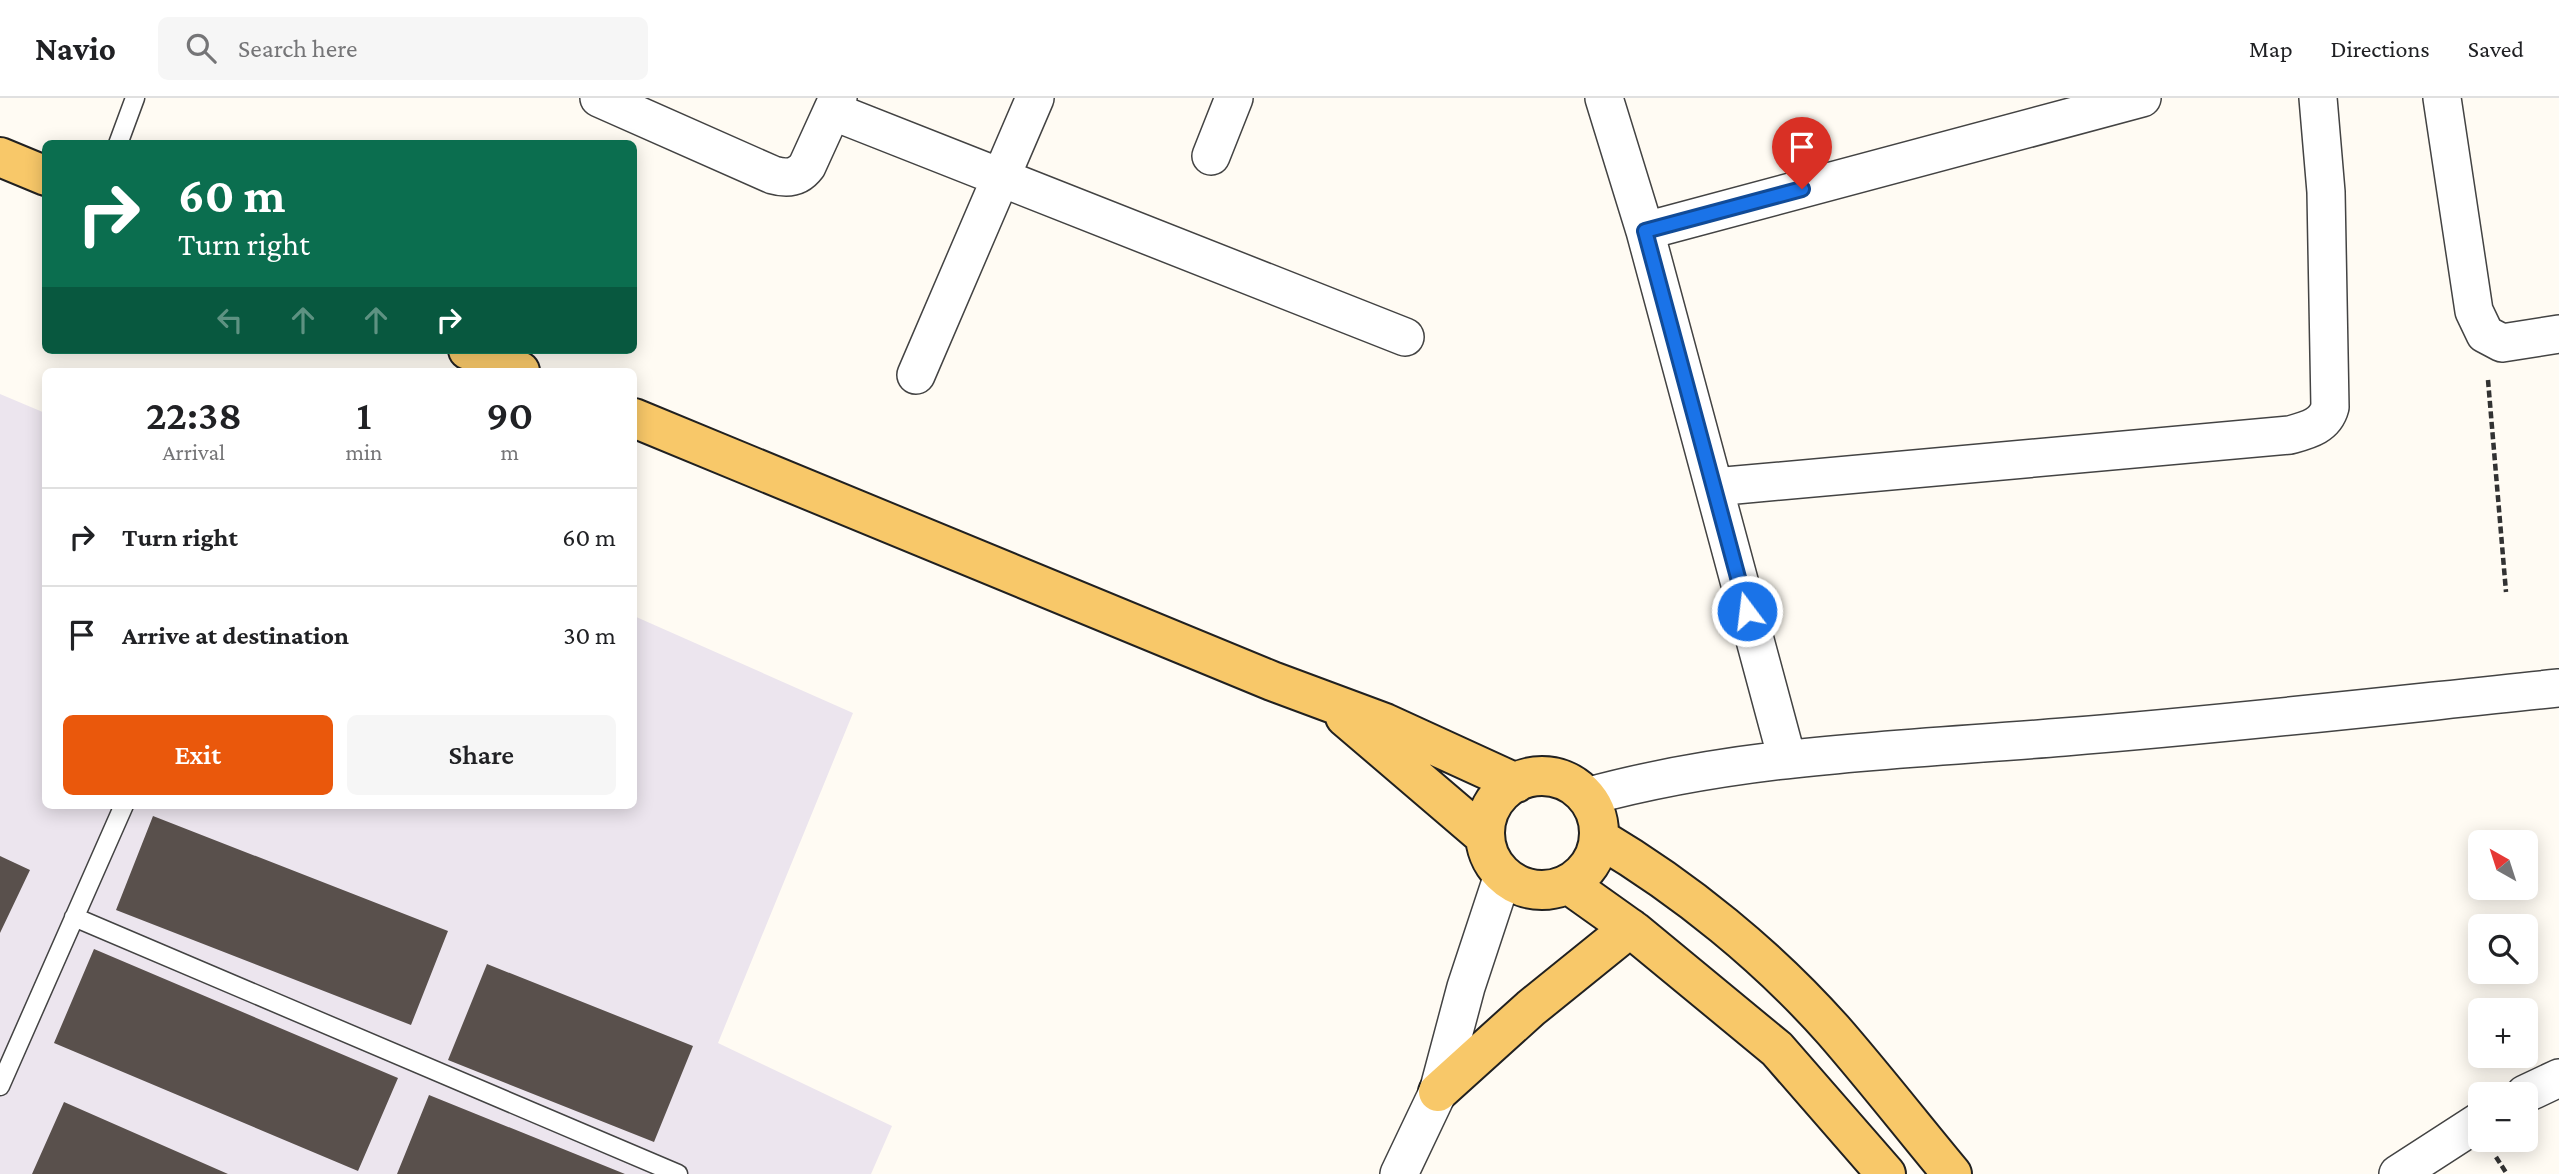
<!DOCTYPE html>
<meta charset="utf-8">
<style>
body{margin:0;font-family:"Crimson Pro",serif;background:#f6f6f6;color:#202124;height:100vh;display:flex;flex-direction:column;font-size:26px;white-space:nowrap}
*{box-sizing:border-box;margin:0}
p{font-size:23px;color:#757577}
.icon{flex:none;width:38px;height:38px;fill:none;stroke:currentColor;stroke-width:2;stroke-linecap:round;stroke-linejoin:round}
.map{position:relative;flex:1;overflow:hidden}
.panel{position:absolute;left:42px;top:270px;width:595px;height:441px;display:flex;flex-direction:column;background:#fff;border-radius:10px;box-shadow:0 4px 18px #0003}
.panel>*{flex:none}
.top-card{position:absolute;left:42px;top:42px;width:595px;height:214px;border-radius:10px;box-shadow:0 4px 18px #0003;background:#0b6e4f;color:#fff;overflow:hidden}
.needle{width:46px;rotate:321deg}
.buttons{position:absolute;left:2468px;top:732px;display:grid;gap:14px}
.buttons a{display:grid;place-items:center;width:70px;height:70px;border-radius:10px;background:#fff;box-shadow:0 4px 18px #0003;font-size:35px}
.pin{position:absolute;display:grid;place-items:center;width:60px;height:60px;color:#fff;margin:-72px -30px;border-radius:50% 50% 50% 0;rotate:-45deg;box-shadow:0 0 7px #0007}
.pin .icon{rotate:45deg}
.me{position:absolute;width:77px;margin:-38px;rotate:345deg;stroke-linejoin:round;filter:drop-shadow(0 0 5px #0008)}
.turn{display:flex;align-items:center;gap:24px;height:147px;padding:0 21px;font-size:32px}
.turn .icon{width:91px;height:91px;stroke-width:2.5}
.turn b{display:block;font-size:49px;line-height:60px}
.lanes{display:flex;align-items:center;height:66px;padding:0 21px;background:#0003;justify-content:center;gap:35px;direction:ltr}
.lanes .off{opacity:.35}
.eta{display:flex;justify-content:space-evenly;align-items:center;height:119px;text-align:center}
.eta b{font-size:42px;font-weight:600;line-height:49px}
.primary-button{display:flex;gap:14px;margin-top:auto;padding:14px 21px}
.primary-button a{flex:1;height:80px;border-radius:10px;background:#ea580c;color:#fff;font-size:28px;font-weight:600;line-height:80px;text-align:center}
.primary-button a+a{background:#f6f6f6;color:#202124}
ul{padding:0;list-style:none}
li{display:flex;align-items:center;gap:21px;height:98px;padding:0 21px;border-top:2px solid #e0e0e0}
li div{flex:1}
li b{display:block;font-size:26px}
li em{font-style:normal}
header{display:flex;align-items:center;gap:42px;box-sizing:border-box;height:98px;padding:0 35px;background:#fff;border-bottom:2px solid #e0e0e0}
header strong{font-size:33px}
nav{display:flex;gap:38px;margin-inline-start:auto;font-size:24px}
.search{width:490px;height:63px;background:#f6f6f6;display:flex;align-items:center;gap:18px;box-sizing:border-box;padding:0 24px;border-radius:10px;color:#757577;font-size:26px}
.map>svg:first-child{display:block}
</style>
<header>
<strong>Navio</strong>
<div class="search"><svg class="icon" aria-label="search" viewBox="0 0 24 24"><circle cx="10" cy="10" r="6"/><path d="M15 15l6 6"/></svg>Search here</div>
<nav><a>Map</a><a>Directions</a><a>Saved</a></nav>
</header>
<div class="map">
<svg width="2559" height="1076" viewBox="0 0 2559 1076">
<rect width="100%" height="100%" fill="#fffbf3"/>
<path fill="#ece5ee" d="M0 296 45 315 46 707H634V518L853 615 718 945 892 1028 871 1076H0Z"/>
<path fill="#59504c" d="M153 718 448 833 411 927 116 812Z
M0 758 30 772 0 835Z
M94 851 398 980 358 1073 54 945Z
M487 866 693 948 654 1044 448 962Z
M429 997 625 1076H397Z
M64 1004 228 1076H32Z"/>
<g fill="none" stroke-linecap="round" stroke-linejoin="round">
<defs>
<path id="service" d="M118 46 135 0
M74 819 678 1076
M0 988 124 707"/>
<path id="minor" d="M599 0 773 77C787 81 798 80 807 68L838 0
M1604 0 1645 133 1787 661
M2442 0 2474 213 2485 236 2502 245 2559 236
M832 13 1405 239
M1211 58 1234 0
M1645 133 2142 0
M916 277 1035 0
M1714 389 2290 337C2308 332 2325 328 2330 309L2326 94 2318 0
M1586 699C1741 656 1904 652 2064 639 2229 626 2394 607 2559 590
M2525 996 2559 980
M1399 1076 1438 994 1466 889 1503 777
M2398 1076 2480 1023"/>
<path id="primary" d="M0 59 46 78
M468 252 520 273
M634 320 1272 583 1385 625 1516 685
M1345 619 1483 737
M1485 735a57 57 0 1 1 114 0a57 57 0 1 1-114 0Z
M1599 740C1685 791 1767 858 1833 932 1874 979 1912 1028 1952 1076
M1568 786 1634 833 1777 951 1886 1076
M1438 994 1531 910 1630 830"/>
</defs>
<use href="#service" stroke="#434343" stroke-width="21"/>
<use href="#minor" stroke="#434343" stroke-width="40"/>
<use href="#primary" stroke="#212121" stroke-width="42"/>
<path stroke="#323232" stroke-width="4.5" stroke-dasharray="7 3.5" stroke-linecap="butt" d="M2488 282 2506 494
M2496 1059 2507 1076"/>
<use href="#service" stroke="#fff" stroke-width="18"/>
<use href="#minor" stroke="#fff" stroke-width="37"/>
<use href="#primary" stroke="#f8c869" stroke-width="38"/>
</g>
<g fill="none" stroke-linecap="round" stroke-linejoin="round">
<defs>
<path id="route" d="M1747 513 1645 133 1802 91"/>
</defs>
<use href="#route" stroke="#114b97" stroke-width="18"/>
<use href="#route" stroke="#1a73e8" stroke-width="12"/>
</g>
</svg>
<div class="buttons">
<a><svg class="needle" viewBox="-14 -14 28 28"><path d="M0-13l5 13h-10z" fill="#e53935"/><path d="M0 13l5-13h-10z" fill="#757577"/></svg></a>
<a><svg class="icon" aria-label="search" viewBox="0 0 24 24"><circle cx="10" cy="10" r="6"/><path d="M15 15l6 6"/></svg></a>
<a>+</a>
<a>−</a>
</div>
<div class="pin" style="left:1802px;top:91px;background:#d93025"><svg class="icon" aria-label="arrive" viewBox="0 0 24 24"><path d="M6 21V4h12l-3 4 3 4H6"/></svg></div>
<svg class="me" style="left:1747px;top:513px" viewBox="-20 -20 40 40"><circle r="17" fill="#1a73e8" stroke="#fff" stroke-width="3"/><path d="M0-11L8 9 0 5-8 9z" fill="#fff"/></svg>
<div class="top-card">
<div class="turn"><svg class="icon" aria-label="right" viewBox="0 0 24 24"><path d="M7 20v-9h11M14 6l5 5-5 5"/></svg><div><b>60 m</b>Turn right</div></div>
<div class="lanes"><svg class="icon off" aria-label="left" viewBox="0 0 24 24"><path d="M17 20v-9H6M10 6l-5 5 5 5"/></svg><svg class="icon off" aria-label="ahead" viewBox="0 0 24 24"><path d="M12 20V5M6 11l6-6 6 6"/></svg><svg class="icon off" aria-label="ahead" viewBox="0 0 24 24"><path d="M12 20V5M6 11l6-6 6 6"/></svg><svg class="icon" aria-label="right" viewBox="0 0 24 24"><path d="M7 20v-9h11M14 6l5 5-5 5"/></svg></div>
</div>
<section class="panel">
<div class="eta">
<div><b>22:38</b><p>Arrival</p></div>
<div><b>1</b><p>min</p></div>
<div><b>90</b><p>m</p></div>
</div>
<ul>
<li><svg class="icon" aria-label="right" viewBox="0 0 24 24"><path d="M7 20v-9h11M14 6l5 5-5 5"/></svg><div><b>Turn right</b></div><em>60 m</em></li>
<li><svg class="icon" aria-label="arrive" viewBox="0 0 24 24"><path d="M6 21V4h12l-3 4 3 4H6"/></svg><div><b>Arrive at destination</b></div><em>30 m</em></li>
</ul>
<div class="primary-button"><a>Exit</a><a>Share</a></div>
</section>
</div>
